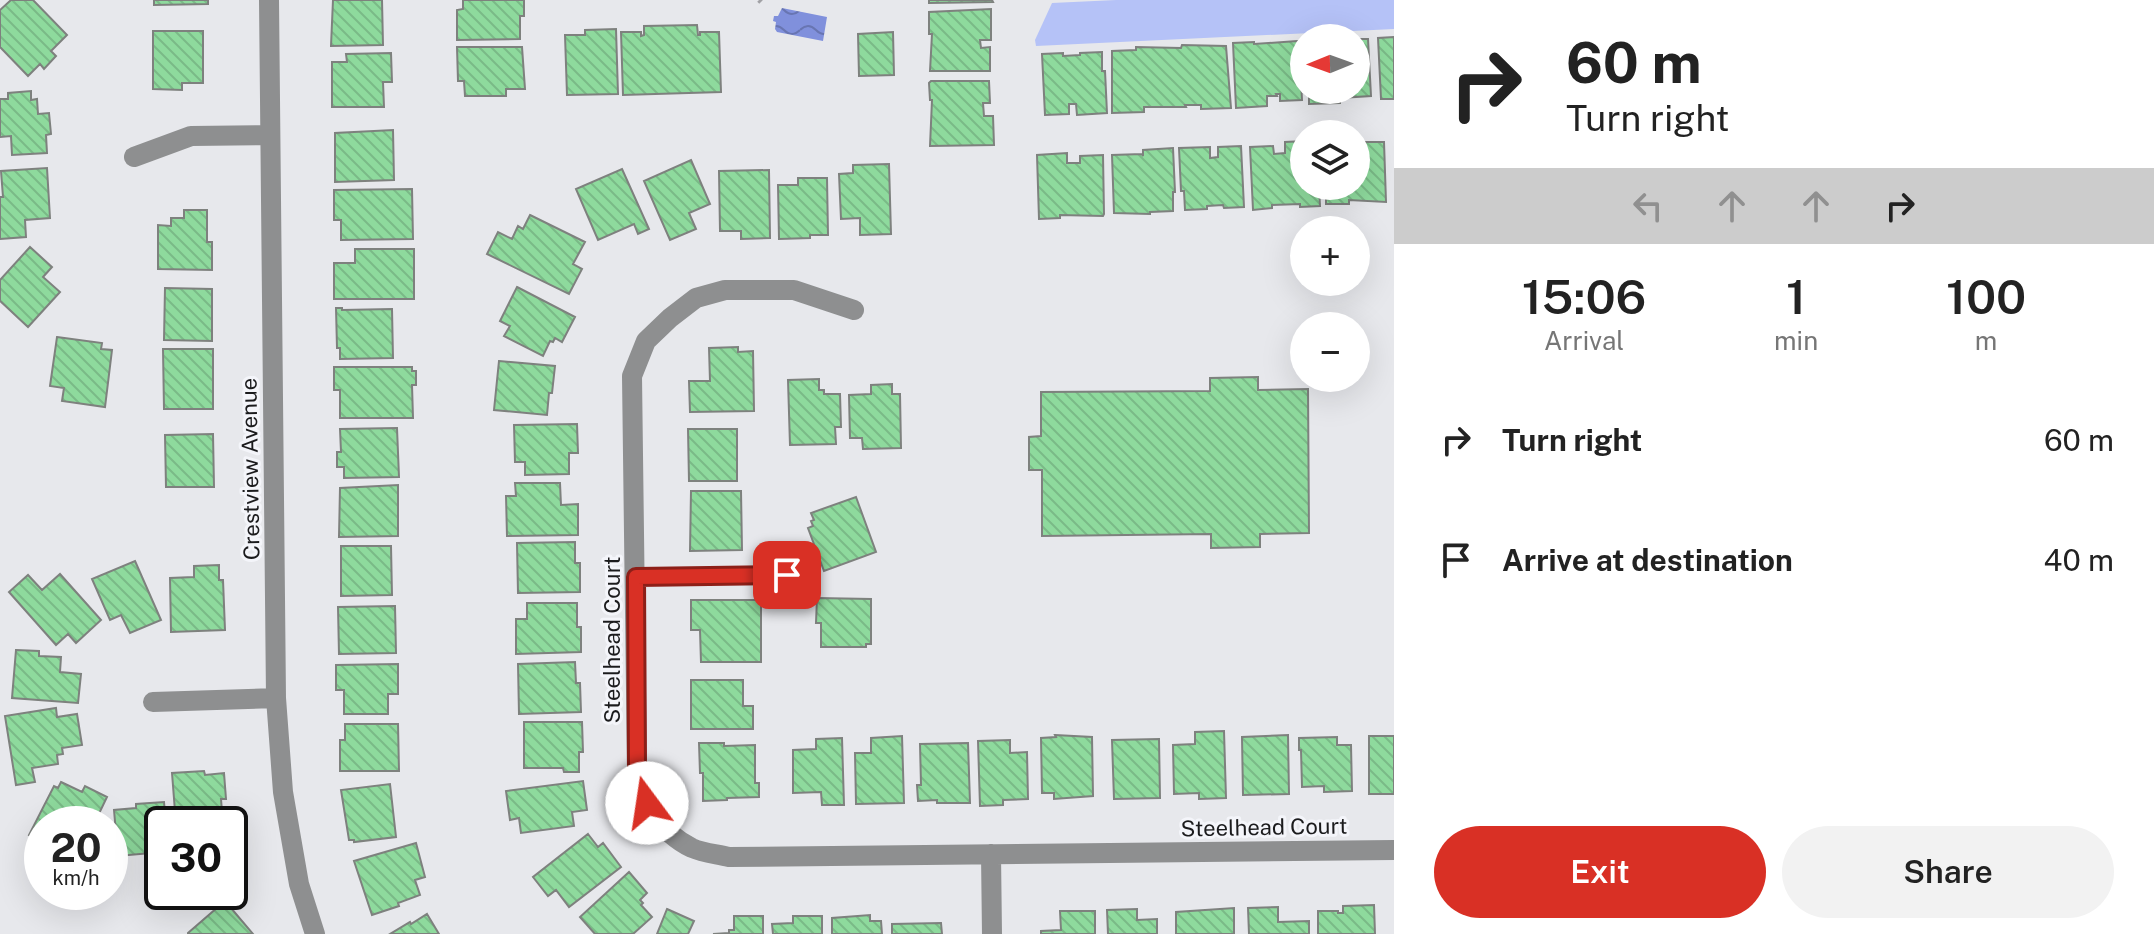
<!DOCTYPE html>
<meta charset="utf-8">
<style>
body{margin:0;font-family:"Public Sans",sans-serif;background:#f2f2f2;color:#222;height:100vh;display:flex;flex-direction:column;font-size:30px;white-space:nowrap}
*{box-sizing:border-box;margin:0}
p{font-size:26px;color:#767676}
.icon{flex:none;width:44px;height:44px;fill:none;stroke:currentColor;stroke-width:2;stroke-linecap:round;stroke-linejoin:round}
.map{position:relative;flex:1;overflow:hidden}
.sheet{display:flex;flex-direction:column;background:#fff;width:760px}
.sheet>*{flex:none}
.top-card{background:#fff;color:#222;overflow:hidden}
.needle{width:52px;rotate:269deg}
.buttons{position:absolute;left:1290px;top:24px;display:grid;gap:16px}
.buttons a{display:grid;place-items:center;width:80px;height:80px;border-radius:50%;background:#fff;box-shadow:0 8px 32px #0002;font-size:40px}
.speed{position:absolute;left:24px;top:806px;display:flex;gap:16px;font-size:40px;font-weight:700;text-align:center}
.speed>*{display:grid;place-content:center;width:104px;height:104px;border-radius:50%;background:#fff;box-shadow:0 8px 32px #0002;line-height:1}
.speed small{font-size:20px;font-weight:400}
.speed .limit{border:4px solid #111;border-radius:12px;background:#fff;color:#111}
.pin{position:absolute;display:grid;place-items:center;width:68px;height:68px;color:#fff;margin:-34px;border-radius:16px;box-shadow:0 4px 12px #0006}
.me{position:absolute;width:88px;margin:-44px;rotate:346deg;stroke-linejoin:round;filter:drop-shadow(0 0 6px #0008)}
.turn{display:flex;align-items:center;gap:28px;height:168px;padding:0 40px;font-size:36px}
.turn .icon{width:104px;height:104px;stroke-width:2.5}
.turn b{display:block;font-size:56px;line-height:68px}
.lanes{display:flex;align-items:center;height:76px;padding:0 40px;background:#0003;justify-content:center;gap:40px;direction:ltr}
.lanes .off{opacity:.35}
.eta{display:flex;justify-content:space-evenly;align-items:center;height:136px;text-align:center}
.eta b{font-size:48px;font-weight:600;line-height:56px}
.primary-button{display:flex;gap:16px;margin-top:auto;padding:16px 40px}
.primary-button a{flex:1;height:92px;border-radius:48px;background:#d93025;color:#fff;font-size:32px;font-weight:600;line-height:92px;text-align:center}
.primary-button a+a{background:#f2f2f2;color:#222}
ul{padding:0;list-style:none}
li{display:flex;align-items:center;gap:24px;height:120px;padding:0 40px}
li div{flex:1}
li b{display:block;font-size:30px}
li em{font-style:normal}
main{display:flex;flex:1;min-height:0}
.map>svg:first-child{display:block}
</style>
<main>
<div class="map">
<svg width="1394" height="934" viewBox="0 0 1394 934">
<defs>
<pattern id="water-waves" width="16" height="10" patternUnits="userSpaceOnUse" patternTransform="scale(2)"><rect width="16" height="10" fill="#8090dc"/><path d="M0 5q4-4 8 0t8 0" fill="none" stroke="#6875b2"/></pattern>
<pattern id="building-back-hatch" width="6" height="6" patternUnits="userSpaceOnUse" patternTransform="scale(2)"><rect width="6" height="6" fill="#8eda9d"/><path d="M-1 5l2 2M0 0l6 6M5-1l2 2" fill="none" stroke="#7aba87"/></pattern>
</defs>
<rect width="100%" height="100%" fill="#e7e8ec"/>
<path fill="#b5c2f7" d="M1116 0H1394V29L1036 46 1035 40 1052 3Z"/>
<path fill="url(#water-waves)" d="M782 8 827 17 823 41 777 32 775 29 776 22 773 21 774 16H778Z"/>
<path fill="url(#building-back-hatch)" stroke="#7e817e" stroke-width="2" d="M11 0H33L67 35 51 51 56 56 44 69 40 64 28 76 0 47V10Z
M154 0H208V4L154 5Z
M333 0H382L383 45 331 46Z
M463 0H524V16H520V39L457 40V10L463 9Z
M929 0H992L993 2 929 3Z
M991 9V40H980L981 48 990 47V71H930L932 34H929V12Z
M697 25 698 35H700V32H719L721 92 623 95 621 32H641V36L644 35V26Z
M616 29 618 94 567 95 565 35H585V30Z
M153 31H203V83H182V90L153 89Z
M893 32 894 75 859 76 858 34Z
M1394 37V99H1381L1378 38Z
M1356 39H1368L1371 96 1340 98V103L1309 104V90H1356Z
M1297 41 1299 42 1302 100 1280 101V94H1276L1277 96H1267V106L1236 108 1233 43 1254 42V44Z
M1182 45 1226 46 1231 108 1201 109V105H1185L1186 107H1144V112L1112 113V51L1136 50V47L1181 48Z
M457 47H522L525 89H506V96H465L464 81H458Z
M1102 52V71H1105L1107 113 1077 115 1076 104H1069V114L1045 115 1042 54 1063 53V56L1080 55V53Z
M391 53 392 82H383L384 107H332V62H347L346 54Z
M931 81H989L990 103H983L984 116H993L994 145 930 146 932 100H930L929 83Z
M31 91V100L37 99 38 114 49 113 51 134 46 135 47 153 12 155 11 136 0 137V99H8V93Z
M393 130 394 180 335 182V133Z
M1304 141V186H1319L1320 206 1300 207V204L1272 205V208L1253 210 1250 147 1273 146 1274 154 1285 153V142Z
M1360 142H1384L1386 202 1349 200V204H1326V186H1323H1356V153H1361Z
M1241 146 1244 207 1224 208 1223 205 1207 206V209L1185 210 1184 191H1181L1179 148 1210 147V158L1218 157V147Z
M1173 148 1175 192H1173V211L1150 212V214L1114 213 1112 155 1142 154 1143 156V150Z
M1067 153V163H1080V156L1103 155 1104 214 1103 216 1060 215V218L1039 219 1037 155Z
M691 160 710 204 689 213 696 229 670 240 644 181Z
M889 164 891 234 860 235V218L841 219 839 174 853 173V165Z
M47 168 50 218 25 220 26 237 0 239V197H3L1 171Z
M622 169 649 229 638 234 634 224 598 240 576 189Z
M769 170 770 238 741 239V231H720L719 171Z
M798 178H827L828 235H810V238L779 239 778 185H798Z
M412 189 413 239 341 240V220H334V190Z
M184 210H207V242H212V270L158 269V225L171 226V218H184Z
M530 215 585 242 573 264 582 269 569 294 487 254 498 232 512 239 518 226 523 229Z
M30 247 52 267 43 277 60 292 28 327 0 301V280Z
M355 249H414V299H334V263H355Z
M517 287 575 317 562 342 555 338 553 342 550 341 543 356 504 336 510 326 500 321Z
M165 288 212 289V341L164 340Z
M336 308H342V310L392 309 393 358 340 359V348H337Z
M57 337 102 343 101 349 112 350 105 407 62 401 64 388 50 386Z
M738 347V352L753 351 754 411 690 412 689 381H710L709 348Z
M163 349H213V409H164Z
M499 361 555 366 552 393H549L547 415 494 410Z
M334 367H412V371H416V385H412L413 418H340V390H334Z
M1258 377V390L1308 389 1309 533 1260 534V547L1211 548V534L1042 536V470H1029V437L1041 436V392L1210 391V378Z
M819 379V390H824V394H840L841 427H835L836 444 790 445 788 380Z
M892 384V394H900L901 448 863 449 862 438H850L849 395 871 394V385Z
M577 424 578 453H569V474L525 475V462H515L514 425Z
M397 428 399 477 344 478V467H337V452H341L340 429Z
M688 429H737V481H689Z
M213 434 214 487H166L165 435Z
M515 483H560L561 505 578 504V535L507 536 506 496H516Z
M398 485V536L339 537 340 488Z
M691 491H741L742 550 690 551Z
M856 497 876 552 824 571 808 528 813 526 811 521 814 520 811 513Z
M575 542V563H580V592L518 593 517 543Z
M341 546H391L392 595 341 596Z
M135 561 161 620 130 633 121 615 110 620 92 579Z
M219 565V580H223L225 630 171 632 170 578 194 577V566Z
M60 574 101 620 76 643 68 634 56 645 9 592 28 575 42 590Z
M817 598 871 599V644H866V647H821V623H816Z
M691 600H761V662H701L700 630H691Z
M527 603H577V627H581V652L516 654V619H527Z
M395 606 396 653 339 654 338 607Z
M16 650 39 651V656L61 657 60 672 81 674 78 703 12 698Z
M575 662 576 683H580L581 712 519 714 518 664Z
M398 664V694H388V714H344V690H336V665Z
M691 680H743V706H753V729H691Z
M56 708 57 717 77 714 82 745 62 748 63 754 57 755 58 764 32 768 35 782 16 785 5 716Z
M524 722H582L583 752H579V772H564L563 768H524Z
M345 724H398L399 771H340V740H345Z
M1224 731 1226 798 1199 799V793L1174 794 1173 745 1195 744V732Z
M1055 735 1092 737 1093 796 1054 799V793H1042L1041 738 1056 737Z
M1288 735 1289 794 1243 795 1242 737Z
M902 736 904 803 856 804 855 753H871V738Z
M1369 736H1394V794H1369Z
M1337 737V745H1351L1352 791 1324 792V786L1302 787 1301 750H1299V738Z
M842 738 844 805H822L821 792 793 793V750L816 749V739Z
M1159 739 1160 798 1114 799 1112 740Z
M1010 740V753L1027 752 1028 799 1003 800V805L980 806 978 741Z
M699 743H724V746L755 745V783H759V797L727 798V800L703 801V773H700Z
M968 743 970 803H937V800L918 801 917 785H921L920 744Z
M204 771 205 775 224 773 226 799H221L223 824H176L172 773Z
M583 781 587 810 572 812 574 826 521 833 519 818 510 820 506 791Z
M61 782 82 792 85 786 107 797 94 824H42V842L29 835 54 786 58 788Z
M390 784 396 837 354 842V840H349L341 790Z
M164 802 166 824H162V852L118 856 114 810 136 808V804Z
M588 834 598 847 603 843 621 867 569 907 556 890 548 896 533 877Z
M416 843 425 877 415 880 420 895 398 903 399 906 372 915 354 861Z
M629 872 647 893 640 900 643 903 641 905 652 917 633 934H595L580 917Z
M225 901 253 934H188V933Z
M1374 905 1375 934H1318V911H1338V913H1343V906Z
M1278 907V922L1309 921V934H1249L1248 908Z
M1234 908V934H1176V912Z
M667 909 694 921 688 934H657Z
M1137 909V920L1157 919V934H1108L1107 910Z
M1060 911H1095V934H1041V931L1061 930Z
M427 914 439 934H390L410 922 411 924Z
M870 915V921H881L882 934H832V918Z
M734 916H763V934H713L729 933V930H734Z
M793 916H822V934H773L772 924 793 923Z
M941 923 942 934H892V924Z"/>
<g fill="none" stroke-linecap="round" stroke-linejoin="round">
<path stroke="#a1a1a5" stroke-width="5" stroke-dasharray="8 4" stroke-linecap="butt" d="M759 0 761 2"/>
<path stroke="#8e8f90" stroke-width="14" d="M636 577 787 575"/>
<path stroke="#8e8f90" stroke-width="20" d="M269 0 276 698 283 792 299 884 315 934
M134 157 191 136 270 135
M854 310 794 290H725L696 298 670 318 646 341 632 376 637 769C648 804 657 831 692 848 703 853 717 854 729 857L1394 850
M153 702 276 698
M991 854 992 934"/>
</g>
<g fill="none" stroke-linecap="round" stroke-linejoin="round">
<defs>
<path id="route" d="M647 803 637 769 636 577 787 575"/>
</defs>
<use href="#route" stroke="#8d1f18" stroke-width="20"/>
<use href="#route" stroke="#d93025" stroke-width="14"/>
</g>
<g text-anchor="middle" dominant-baseline="central" stroke-width="6" stroke-linejoin="round" paint-order="stroke">
<g font-size="22" fill="#1b1b1d" stroke="#f4f5fa">
<text transform="translate(250 469) rotate(-91)">Crestview Avenue</text>
<text transform="translate(612 640) rotate(-90)">Steelhead Court</text>
<text transform="translate(1264 827) rotate(-1)">Steelhead Court</text>
</g>
</g>
</svg>
<div class="buttons">
<a><svg class="needle" viewBox="-14 -14 28 28"><path d="M0-13l5 13h-10z" fill="#e53935"/><path d="M0 13l5-13h-10z" fill="#767676"/></svg></a>
<a><svg class="icon" aria-label="layers" viewBox="0 0 24 24"><path d="M12 4l9 5-9 5-9-5zM3 14l9 5 9-5"/></svg></a>
<a>+</a>
<a>−</a>
</div>
<div class="speed"><div>20<small>km/h</small></div><div class="limit">30</div></div>
<div class="pin" style="left:787px;top:575px;background:#d93025"><svg class="icon" aria-label="arrive" viewBox="0 0 24 24"><path d="M6 21V4h12l-3 4 3 4H6"/></svg></div>
<svg class="me" style="left:647px;top:803px" viewBox="-20 -20 40 40"><circle r="19" fill="#fff"/><path d="M0-13L10 11 0 6-10 11z" fill="#d93025"/></svg>
</div>
<section class="sheet">
<div class="top-card">
<div class="turn"><svg class="icon" aria-label="right" viewBox="0 0 24 24"><path d="M7 20v-9h11M14 6l5 5-5 5"/></svg><div><b>60 m</b>Turn right</div></div>
<div class="lanes"><svg class="icon off" aria-label="left" viewBox="0 0 24 24"><path d="M17 20v-9H6M10 6l-5 5 5 5"/></svg><svg class="icon off" aria-label="ahead" viewBox="0 0 24 24"><path d="M12 20V5M6 11l6-6 6 6"/></svg><svg class="icon off" aria-label="ahead" viewBox="0 0 24 24"><path d="M12 20V5M6 11l6-6 6 6"/></svg><svg class="icon" aria-label="right" viewBox="0 0 24 24"><path d="M7 20v-9h11M14 6l5 5-5 5"/></svg></div>
</div>
<div class="eta">
<div><b>15:06</b><p>Arrival</p></div>
<div><b>1</b><p>min</p></div>
<div><b>100</b><p>m</p></div>
</div>
<ul>
<li><svg class="icon" aria-label="right" viewBox="0 0 24 24"><path d="M7 20v-9h11M14 6l5 5-5 5"/></svg><div><b>Turn right</b></div><em>60 m</em></li>
<li><svg class="icon" aria-label="arrive" viewBox="0 0 24 24"><path d="M6 21V4h12l-3 4 3 4H6"/></svg><div><b>Arrive at destination</b></div><em>40 m</em></li>
</ul>
<div class="primary-button"><a>Exit</a><a>Share</a></div>
</section>
</main>
